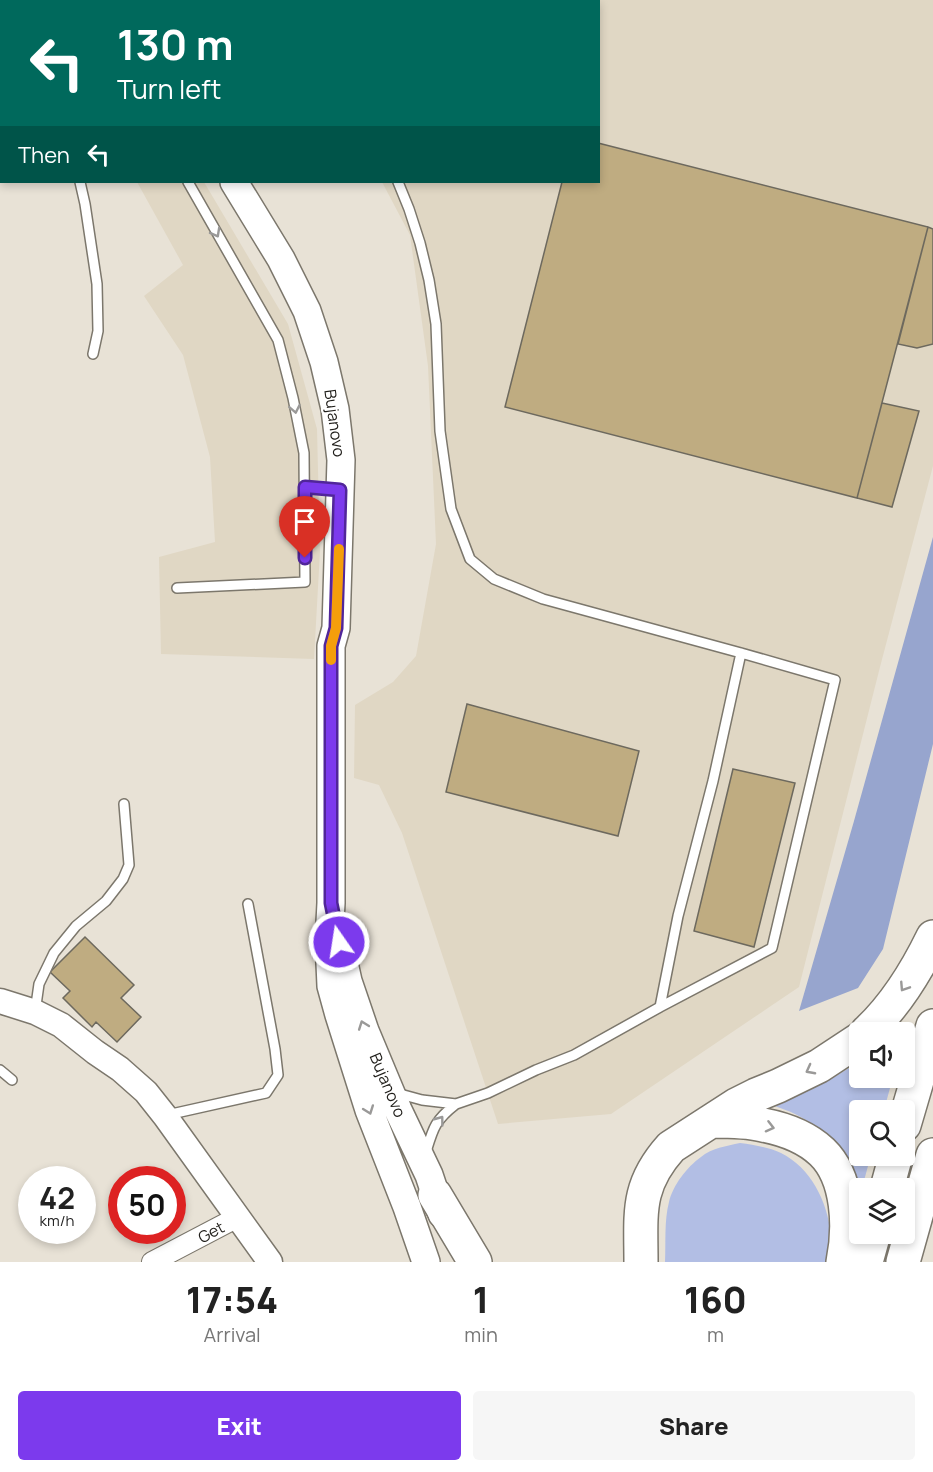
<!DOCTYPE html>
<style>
body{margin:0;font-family:Manrope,sans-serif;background:#f6f6f6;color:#222;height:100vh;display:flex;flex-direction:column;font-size:22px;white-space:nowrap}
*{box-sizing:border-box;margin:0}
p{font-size:20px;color:#767676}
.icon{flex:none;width:33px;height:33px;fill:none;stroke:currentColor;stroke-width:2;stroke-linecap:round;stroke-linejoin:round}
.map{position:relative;height:1262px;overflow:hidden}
.sheet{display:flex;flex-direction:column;background:#fff;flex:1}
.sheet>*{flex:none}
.hud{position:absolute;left:0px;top:0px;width:600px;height:183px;box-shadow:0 3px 9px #0003;background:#00695c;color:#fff;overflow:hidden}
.buttons{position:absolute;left:849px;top:1022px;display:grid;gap:12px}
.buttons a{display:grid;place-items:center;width:66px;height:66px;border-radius:6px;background:#fff;box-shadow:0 3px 9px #0003;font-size:30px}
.speed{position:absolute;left:18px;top:1166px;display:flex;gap:12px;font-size:30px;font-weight:700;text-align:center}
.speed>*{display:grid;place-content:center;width:78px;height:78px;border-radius:50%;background:#fff;box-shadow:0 3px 9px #0003;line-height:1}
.speed small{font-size:15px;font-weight:400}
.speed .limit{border:9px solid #d22;background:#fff;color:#111}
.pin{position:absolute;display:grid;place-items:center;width:51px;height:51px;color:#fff;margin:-62px -26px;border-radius:50% 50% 50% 0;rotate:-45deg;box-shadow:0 0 6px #0007}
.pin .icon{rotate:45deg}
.me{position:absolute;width:66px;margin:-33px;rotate:347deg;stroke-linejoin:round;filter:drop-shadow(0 0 4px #0008)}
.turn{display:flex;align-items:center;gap:21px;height:126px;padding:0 18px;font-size:27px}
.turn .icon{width:78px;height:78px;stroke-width:2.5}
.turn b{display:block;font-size:42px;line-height:51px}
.then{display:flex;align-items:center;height:57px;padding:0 18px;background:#0003;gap:12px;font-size:22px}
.eta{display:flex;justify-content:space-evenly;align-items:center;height:102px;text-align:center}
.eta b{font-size:36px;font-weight:800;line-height:42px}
.cta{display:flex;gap:12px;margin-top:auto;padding:12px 18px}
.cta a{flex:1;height:69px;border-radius:6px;background:#7c3aed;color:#fff;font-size:24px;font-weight:800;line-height:69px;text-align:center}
.cta a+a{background:#f6f6f6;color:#222}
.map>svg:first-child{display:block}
</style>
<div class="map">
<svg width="933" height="1262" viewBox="0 0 933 1262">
<rect width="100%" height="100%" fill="#e8e2d6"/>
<path fill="#e0d7c4" d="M303 0H933V466L880 667 799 987 611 1114 498 1124 402 833 379 785 354 778 355 705 393 682 416 656 436 544 428 366 410 235 382 182H598V2H303Z
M137 182H204L288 324 317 429 320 551 314 659 161 654 159 557 215 542 210 457 183 355 144 296 183 265Z"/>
<path fill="#b2bee4" d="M859 1061 860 1077H893L884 1110H860V1155H871L862 1188 859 1189C845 1155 830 1132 797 1115 788 1110 779 1108 770 1104 801 1094 832 1081 859 1061Z
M740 1143C754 1145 768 1147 781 1153 811 1168 827 1201 831 1234 832 1243 829 1253 828 1262H665C666 1243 664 1221 669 1202 673 1185 687 1167 701 1157 711 1148 727 1146 740 1143Z"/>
<path fill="#97a5ce" d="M933 537V744L883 949 858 988 799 1011 854 821Z"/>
<path fill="#bfac81" stroke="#6d695e" stroke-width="1.5" d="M598 143 928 227 857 498 505 407 562 182H598Z
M928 227 933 229V344L917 348 898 344Z
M882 403 919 411 892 507 857 498Z
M467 704 639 751 618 836 446 792Z
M733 769 795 783 754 947 694 931Z
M85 937 134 985 121 998 141 1017 117 1042 96 1022 92 1027 63 998 70 991 50 972Z"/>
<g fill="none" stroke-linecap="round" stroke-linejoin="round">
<defs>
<path id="service" d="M98 0 99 2
M315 0V2
M0 29 2 31
M80 182 85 204 97 284 98 331 93 354
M398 182 409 209 420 243 429 280 436 324 440 431 451 509 470 559 494 579 543 599 741 653 835 680 772 948 660 1007
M305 487 338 490
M177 588 305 582 304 453 293 398 278 340 188 182
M35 1012 39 984 54 953 76 926 106 901 123 879 129 865 124 804
M0 1070 12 1080
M397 1090 400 1094 422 1100 456 1104C434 1121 433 1129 425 1155
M456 1104 488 1093 536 1070 574 1055 660 1007 678 916 713 781 741 653
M167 1115 266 1093 278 1075 275 1049 248 904"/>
<path id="minor" d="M152 1262 238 1217"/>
<path id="tertiary" d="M0 1001 35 1012 61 1025 95 1052 120 1069 146 1092 165 1116 270 1262"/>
<path id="secondary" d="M116 0 117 2
M234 182 281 259 307 311 324 362 335 409 341 460 336 628 331 646V903L329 941 331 986 339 1015 369 1110 407 1207 426 1262
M344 963 348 981 365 1031 398 1110 429 1175 442 1214"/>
<path id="motorway" d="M867 1032C896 1005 916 972 933 937
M713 1121C730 1121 747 1121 763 1125 784 1129 807 1138 822 1152 849 1178 850 1228 843 1262
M904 1125 933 1026
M887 1188 896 1155
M435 1195 475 1262
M641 1262C641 1213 636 1186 671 1147L736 1105 756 1095 778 1086 819 1066 860 1039
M866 1262 874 1233
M903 1262 933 1155"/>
</defs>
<use href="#service" stroke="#7c776c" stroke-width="12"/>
<use href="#minor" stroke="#7c776c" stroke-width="22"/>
<use href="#tertiary" stroke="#7c776c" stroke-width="27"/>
<use href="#secondary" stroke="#7c776c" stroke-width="30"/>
<use href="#motorway" stroke="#7c776c" stroke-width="36"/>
<use href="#service" stroke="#fff" stroke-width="9"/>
<use href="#minor" stroke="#fff" stroke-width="20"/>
<use href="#tertiary" stroke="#fff" stroke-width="24"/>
<use href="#secondary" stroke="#fff" stroke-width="27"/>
<use href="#motorway" stroke="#fff" stroke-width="33"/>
</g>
<defs><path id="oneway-chevron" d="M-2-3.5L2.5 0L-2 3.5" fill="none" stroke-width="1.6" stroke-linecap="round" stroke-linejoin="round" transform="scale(1.5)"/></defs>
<g stroke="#9a9998">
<use href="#oneway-chevron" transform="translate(216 233) rotate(61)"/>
<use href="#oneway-chevron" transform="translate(295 409) rotate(79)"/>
<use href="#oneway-chevron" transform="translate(904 987) rotate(123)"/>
<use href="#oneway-chevron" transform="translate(363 1025) rotate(-110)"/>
<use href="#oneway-chevron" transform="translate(810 1070) rotate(152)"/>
<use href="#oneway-chevron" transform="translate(369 1110) rotate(70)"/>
<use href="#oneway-chevron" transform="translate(440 1120) rotate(-53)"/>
<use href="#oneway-chevron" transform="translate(770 1127) rotate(14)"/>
</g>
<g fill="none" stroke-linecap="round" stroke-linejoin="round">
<defs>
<path id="route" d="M305 558V487L340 490 336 628 331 646V903L339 942"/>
</defs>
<use href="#route" stroke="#51269a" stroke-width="15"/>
<use href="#route" stroke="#7c3aed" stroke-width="10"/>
<path stroke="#f59e0b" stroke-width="10" d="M331 660V646L336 628 339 549"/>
</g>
<g text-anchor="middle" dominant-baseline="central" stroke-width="4.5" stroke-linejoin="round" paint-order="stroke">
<g font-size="16" fill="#1f1d19" stroke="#fff">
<text transform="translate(335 423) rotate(82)">Bujanovo</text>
<text transform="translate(388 1085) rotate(67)">Bujanovo</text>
<text transform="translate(211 1232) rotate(-28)">Get</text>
</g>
</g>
</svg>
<div class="buttons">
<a><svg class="icon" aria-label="sound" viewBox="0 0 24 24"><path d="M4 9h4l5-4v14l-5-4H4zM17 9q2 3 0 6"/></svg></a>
<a><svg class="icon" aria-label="search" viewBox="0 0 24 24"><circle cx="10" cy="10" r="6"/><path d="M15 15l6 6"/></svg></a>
<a><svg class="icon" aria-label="layers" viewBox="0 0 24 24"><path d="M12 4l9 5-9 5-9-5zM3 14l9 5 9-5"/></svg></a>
</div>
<div class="speed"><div>42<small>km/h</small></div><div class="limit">50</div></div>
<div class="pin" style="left:305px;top:558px;background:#d93025"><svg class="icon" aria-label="arrive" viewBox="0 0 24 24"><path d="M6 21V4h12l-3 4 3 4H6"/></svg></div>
<svg class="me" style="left:339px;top:942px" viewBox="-20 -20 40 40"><circle r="17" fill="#7c3aed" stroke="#fff" stroke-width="3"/><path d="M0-11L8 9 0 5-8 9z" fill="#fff"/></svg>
<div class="hud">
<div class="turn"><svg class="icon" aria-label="left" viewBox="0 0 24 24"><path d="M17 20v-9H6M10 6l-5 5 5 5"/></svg><div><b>130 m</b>Turn left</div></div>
<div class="then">Then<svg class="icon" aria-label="left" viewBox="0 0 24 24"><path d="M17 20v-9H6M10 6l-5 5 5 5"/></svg></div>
</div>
</div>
<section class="sheet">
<div class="eta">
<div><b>17:54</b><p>Arrival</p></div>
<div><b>1</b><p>min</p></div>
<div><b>160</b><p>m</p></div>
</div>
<div class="cta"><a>Exit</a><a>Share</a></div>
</section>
